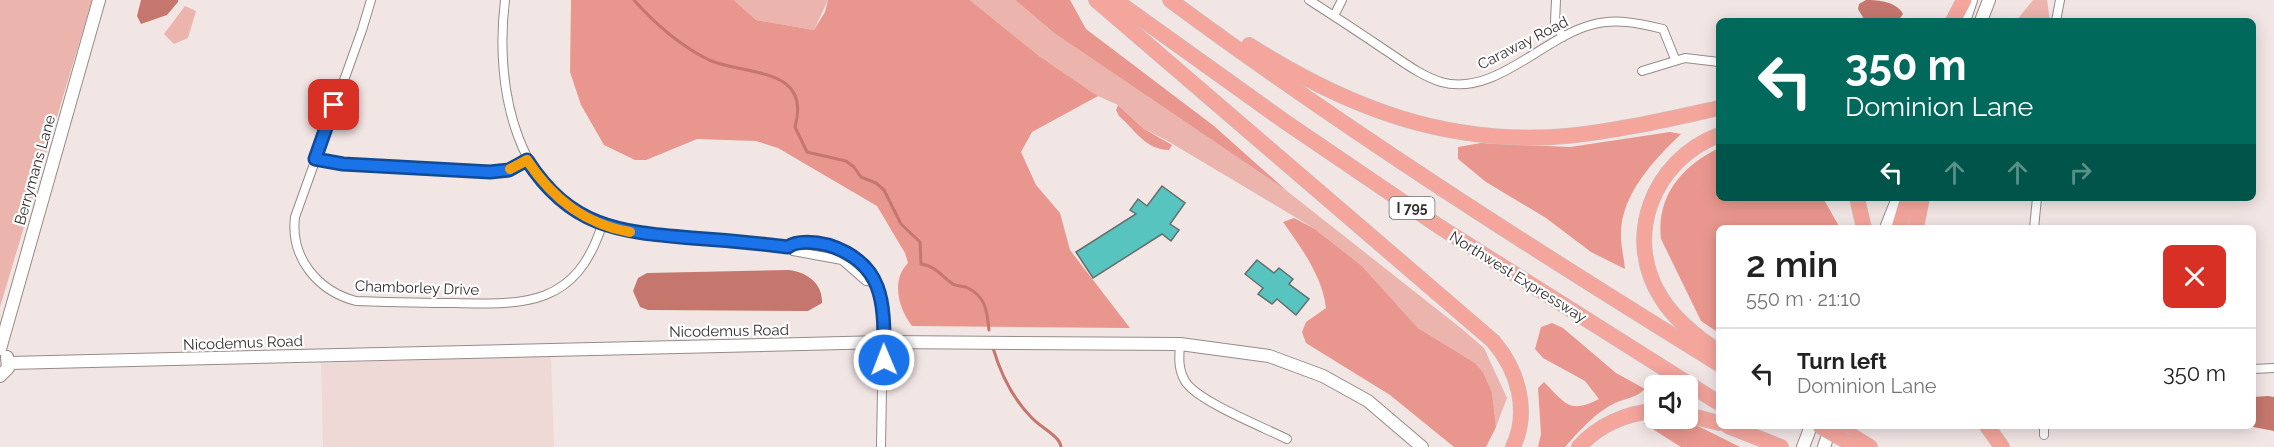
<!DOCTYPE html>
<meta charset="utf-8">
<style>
body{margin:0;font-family:Raleway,sans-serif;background:#f2f2f2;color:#222;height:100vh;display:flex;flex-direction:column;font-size:22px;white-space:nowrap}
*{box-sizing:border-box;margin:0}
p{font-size:20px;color:#767676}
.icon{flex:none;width:33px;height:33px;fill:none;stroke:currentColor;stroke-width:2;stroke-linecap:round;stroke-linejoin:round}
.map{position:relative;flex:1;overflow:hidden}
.sheet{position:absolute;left:1716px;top:225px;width:540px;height:204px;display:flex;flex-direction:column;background:#fff;border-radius:9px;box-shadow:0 3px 15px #0003}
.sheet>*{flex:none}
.hud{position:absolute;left:1716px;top:18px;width:540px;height:183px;border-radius:9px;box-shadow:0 3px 15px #0003;background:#00695c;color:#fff;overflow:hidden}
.controls{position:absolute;left:1644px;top:375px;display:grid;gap:12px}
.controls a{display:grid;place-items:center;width:54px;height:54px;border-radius:9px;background:#fff;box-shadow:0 3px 15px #0003;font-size:30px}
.pin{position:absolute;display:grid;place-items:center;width:51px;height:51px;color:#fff;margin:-26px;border-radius:12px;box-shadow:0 3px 9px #0006}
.me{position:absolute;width:66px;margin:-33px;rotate:359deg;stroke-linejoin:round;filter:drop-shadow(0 0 4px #0008)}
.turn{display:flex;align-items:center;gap:21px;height:126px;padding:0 30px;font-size:27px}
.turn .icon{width:78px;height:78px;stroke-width:2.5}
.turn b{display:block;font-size:42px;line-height:51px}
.lanes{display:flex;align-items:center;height:57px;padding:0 30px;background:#0003;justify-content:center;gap:30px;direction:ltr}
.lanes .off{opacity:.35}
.round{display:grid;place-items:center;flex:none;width:63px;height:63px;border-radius:9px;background:#f2f2f2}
.headline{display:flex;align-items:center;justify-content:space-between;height:102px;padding:0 30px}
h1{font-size:36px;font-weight:600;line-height:45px}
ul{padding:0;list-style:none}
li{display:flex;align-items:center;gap:18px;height:90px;padding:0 30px;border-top:2px solid #e0e0e0}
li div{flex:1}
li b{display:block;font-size:22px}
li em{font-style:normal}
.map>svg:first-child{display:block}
</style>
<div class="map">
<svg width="2274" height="447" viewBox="0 0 2274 447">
<rect width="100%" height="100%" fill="#f2e6e5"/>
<path fill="#eed9d7" d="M551 356 554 447H323L321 363Z"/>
<path fill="#ebb4ad" d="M0 0H92L0 307Z
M734 0H828L814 30 756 20Z
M970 0H1015L1054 33 1287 191 1462 329 1484 348 1507 398 1496 427 1492 392 1483 372 1475 363 1418 328 1362 266 1315 229 1166 140 1144 129 1118 105 1098 96 1039 56Z
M2033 0H2047L2050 21H2016Z
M185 6 196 11 188 38 174 44 164 34Z"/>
<path fill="#e9978e" d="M571 0H734L756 20 814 30 825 12 828 0H970L1039 56 1098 96 1032 132 1021 152 1036 185 1060 213 1070 250 1130 328 912 326C898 308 891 280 908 263L905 253 877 206 778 148 756 141 697 139 646 160H635L604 145 581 105 570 72Z
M1015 0H1070L1086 29 1214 126 1287 191 1054 33Z
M1118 105 1144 129 1172 145 1169 150C1146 150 1135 130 1119 116L1116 110Z
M1670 132 1681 134C1654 160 1620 195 1621 236 1621 247 1624 258 1625 269L1591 252 1546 218 1486 182 1458 159V147L1481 143 1570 147Z
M1719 148V198H1823L1840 228H1719V333L1701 321 1661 239C1656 196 1682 166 1719 148Z
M1294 218 1315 229 1362 266 1418 328 1475 363 1483 372 1492 392 1496 427 1486 447H1454L1390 395 1306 343 1302 332 1306 322 1326 308C1322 275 1301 248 1283 222Z
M1552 323 1563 328 1616 373 1645 389C1636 398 1626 398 1615 403 1595 413 1579 431 1565 447H1538L1541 434 1538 388 1544 382C1566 404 1569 414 1599 399L1585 381 1543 358 1535 349 1541 327Z
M1672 420 1694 424 1740 447H1681L1643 423Z"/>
<path fill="#c5776e" d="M141 0H178V2L167 15 141 24 137 16Z
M1866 0C1879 0 1897 2 1903 14L1898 21 1864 19 1858 9 1859 4Z
M789 270C806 272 823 283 822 303L808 311 648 310 640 307 633 291 638 278 647 273Z
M2268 396 2274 397V431L2248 426H2253V397Z"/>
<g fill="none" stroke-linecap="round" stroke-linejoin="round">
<path stroke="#c5776e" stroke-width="3" d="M634 0C654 23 682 47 709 60 746 76 812 66 795 127L807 152 846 161 854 167 861 177 876 183 884 190 901 224 920 242 921 264C936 266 941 276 953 284 956 286 962 286 966 287 986 296 987 311 989 330
M993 348C1001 375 1012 398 1032 418 1040 427 1060 436 1061 447"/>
</g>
<path fill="#57c4bf" stroke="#636e6d" stroke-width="1.5" d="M1162 186 1185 203 1170 224 1179 230 1171 241 1162 234 1093 278 1076 252 1136 214 1130 210 1138 199 1147 206Z
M1257 260 1274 273 1279 268 1293 279 1289 284 1309 299 1296 315 1277 299 1272 304 1258 294 1263 288 1245 274Z"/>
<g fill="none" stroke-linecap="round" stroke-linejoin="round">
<defs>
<path id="street" d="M371 0 362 30 295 217C290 258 318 291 356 301 388 302 420 303 453 303 526 305 576 306 602 225
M505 0C494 89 516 203 615 229 640 236 667 236 692 238 724 240 756 243 788 247L793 251 842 260 866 281 874 282
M1309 0C1334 16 1360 33 1385 50 1402 61 1421 76 1441 82 1495 97 1542 38 1591 25 1616 18 1638 23 1663 29L1675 59
M1556 0 1555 22 1563 37
M1334 16 1342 0
M2056 21 2060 0
M1642 71 1685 58 1719 62
M315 159 343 164 490 172 509 170 527 160
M2034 228 2037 198
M788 247 794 242 823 244 839 249 866 264 873 274 882 310 883 331 881 447
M1180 344C1179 357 1178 369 1185 381 1197 401 1263 427 1287 439
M2253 369 2274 368
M2044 426V435"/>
<path id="secondary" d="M1964 21 1971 0
M1981 21 1989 0
M1886 228 1898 198
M0 349 99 0
M9 363 884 342 1180 344 1269 356 1323 376 1368 401 1422 447
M0 376 8 368 7 357
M1803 447 1811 426
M1824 447 1831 426"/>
<path id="highway" d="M1096 0 1493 341C1518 370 1530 411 1513 447
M1115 0 1284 121 1440 227 1719 403
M1170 0C1347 131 1533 249 1719 364
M1953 21 1964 0
M1249 45C1348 108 1447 146 1567 136 1618 131 1669 119 1719 108
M1719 135C1653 160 1622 238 1662 299 1676 321 1698 338 1719 352
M1857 198 1864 228
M1899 228 1908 198
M1916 228 1922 198
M1688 415 1719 423
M1728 426 1781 447
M1836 426 1870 447
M1987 426 2002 447
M1579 447C1598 425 1627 413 1654 411"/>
</defs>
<use href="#street" stroke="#958b89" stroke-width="10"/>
<use href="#secondary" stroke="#958b89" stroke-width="14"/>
<use href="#highway" stroke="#c6c4c4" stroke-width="16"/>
<use href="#street" stroke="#fff" stroke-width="8"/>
<use href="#secondary" stroke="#fff" stroke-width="12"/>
<use href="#highway" stroke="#f4a59c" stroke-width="15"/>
<defs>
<path id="highway-bridge" d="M1820 426 1848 442"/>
</defs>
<use href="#highway-bridge" stroke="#c6c4c4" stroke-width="16" stroke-linecap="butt"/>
<use href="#highway-bridge" stroke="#f4a59c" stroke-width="15"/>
</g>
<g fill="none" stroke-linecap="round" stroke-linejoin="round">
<defs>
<path id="route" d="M334 105 315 159 343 164 490 172 509 170 527 160C570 227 618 232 692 238 724 240 756 243 788 247 797 240 816 242 828 245 887 264 884 306 884 360"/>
</defs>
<use href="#route" stroke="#114b97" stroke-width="15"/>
<use href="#route" stroke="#1a73e8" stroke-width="10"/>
<path stroke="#f59e0b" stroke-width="10" d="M510 169 527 160C552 198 584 224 630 232"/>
</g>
<g text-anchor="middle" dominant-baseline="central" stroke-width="4.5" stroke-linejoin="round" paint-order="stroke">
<rect fill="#fff" stroke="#706d6d" stroke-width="1.5" x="1389.5" y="197" width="45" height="22" rx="4.5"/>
<g font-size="14" font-weight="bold" fill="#332e2e">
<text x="1412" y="208">I 795</text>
</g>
<g font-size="15" fill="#332e2e" stroke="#fff">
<text transform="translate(1523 43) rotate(-27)">Caraway Road</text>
<text transform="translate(35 170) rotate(-74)">Berrymans Lane</text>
<text transform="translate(1518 277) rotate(32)">Northwest Expressway</text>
<text transform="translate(417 288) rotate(2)">Chamborley Drive</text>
<text transform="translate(729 331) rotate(-1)">Nicodemus Road</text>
<text transform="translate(243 343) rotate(-2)">Nicodemus Road</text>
</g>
</g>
</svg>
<div class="controls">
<a><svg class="icon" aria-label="sound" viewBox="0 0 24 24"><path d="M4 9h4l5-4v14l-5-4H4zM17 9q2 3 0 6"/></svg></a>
</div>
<div class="pin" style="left:334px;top:105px;background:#d93025"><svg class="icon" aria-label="arrive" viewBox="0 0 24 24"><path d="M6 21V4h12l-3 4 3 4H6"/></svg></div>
<svg class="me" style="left:884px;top:360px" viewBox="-20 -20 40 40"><circle r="17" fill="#1a73e8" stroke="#fff" stroke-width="3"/><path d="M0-11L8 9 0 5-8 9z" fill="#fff"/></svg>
<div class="hud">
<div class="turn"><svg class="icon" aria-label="left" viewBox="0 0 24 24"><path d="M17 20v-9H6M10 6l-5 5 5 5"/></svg><div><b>350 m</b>Dominion Lane</div></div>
<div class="lanes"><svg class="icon" aria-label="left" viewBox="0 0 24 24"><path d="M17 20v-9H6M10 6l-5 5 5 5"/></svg><svg class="icon off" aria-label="ahead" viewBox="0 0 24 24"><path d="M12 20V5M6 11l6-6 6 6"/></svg><svg class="icon off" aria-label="ahead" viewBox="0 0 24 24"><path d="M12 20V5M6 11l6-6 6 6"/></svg><svg class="icon off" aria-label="right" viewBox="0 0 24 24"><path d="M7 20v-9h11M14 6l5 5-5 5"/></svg></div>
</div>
<section class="sheet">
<div class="headline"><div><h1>2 min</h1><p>550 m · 21:10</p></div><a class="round" style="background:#d93025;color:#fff"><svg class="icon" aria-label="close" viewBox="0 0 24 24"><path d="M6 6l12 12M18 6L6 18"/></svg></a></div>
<ul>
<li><svg class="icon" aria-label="left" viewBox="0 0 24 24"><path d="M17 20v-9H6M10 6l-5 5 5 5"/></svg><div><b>Turn left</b><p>Dominion Lane</p></div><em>350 m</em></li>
</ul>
</section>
</div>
